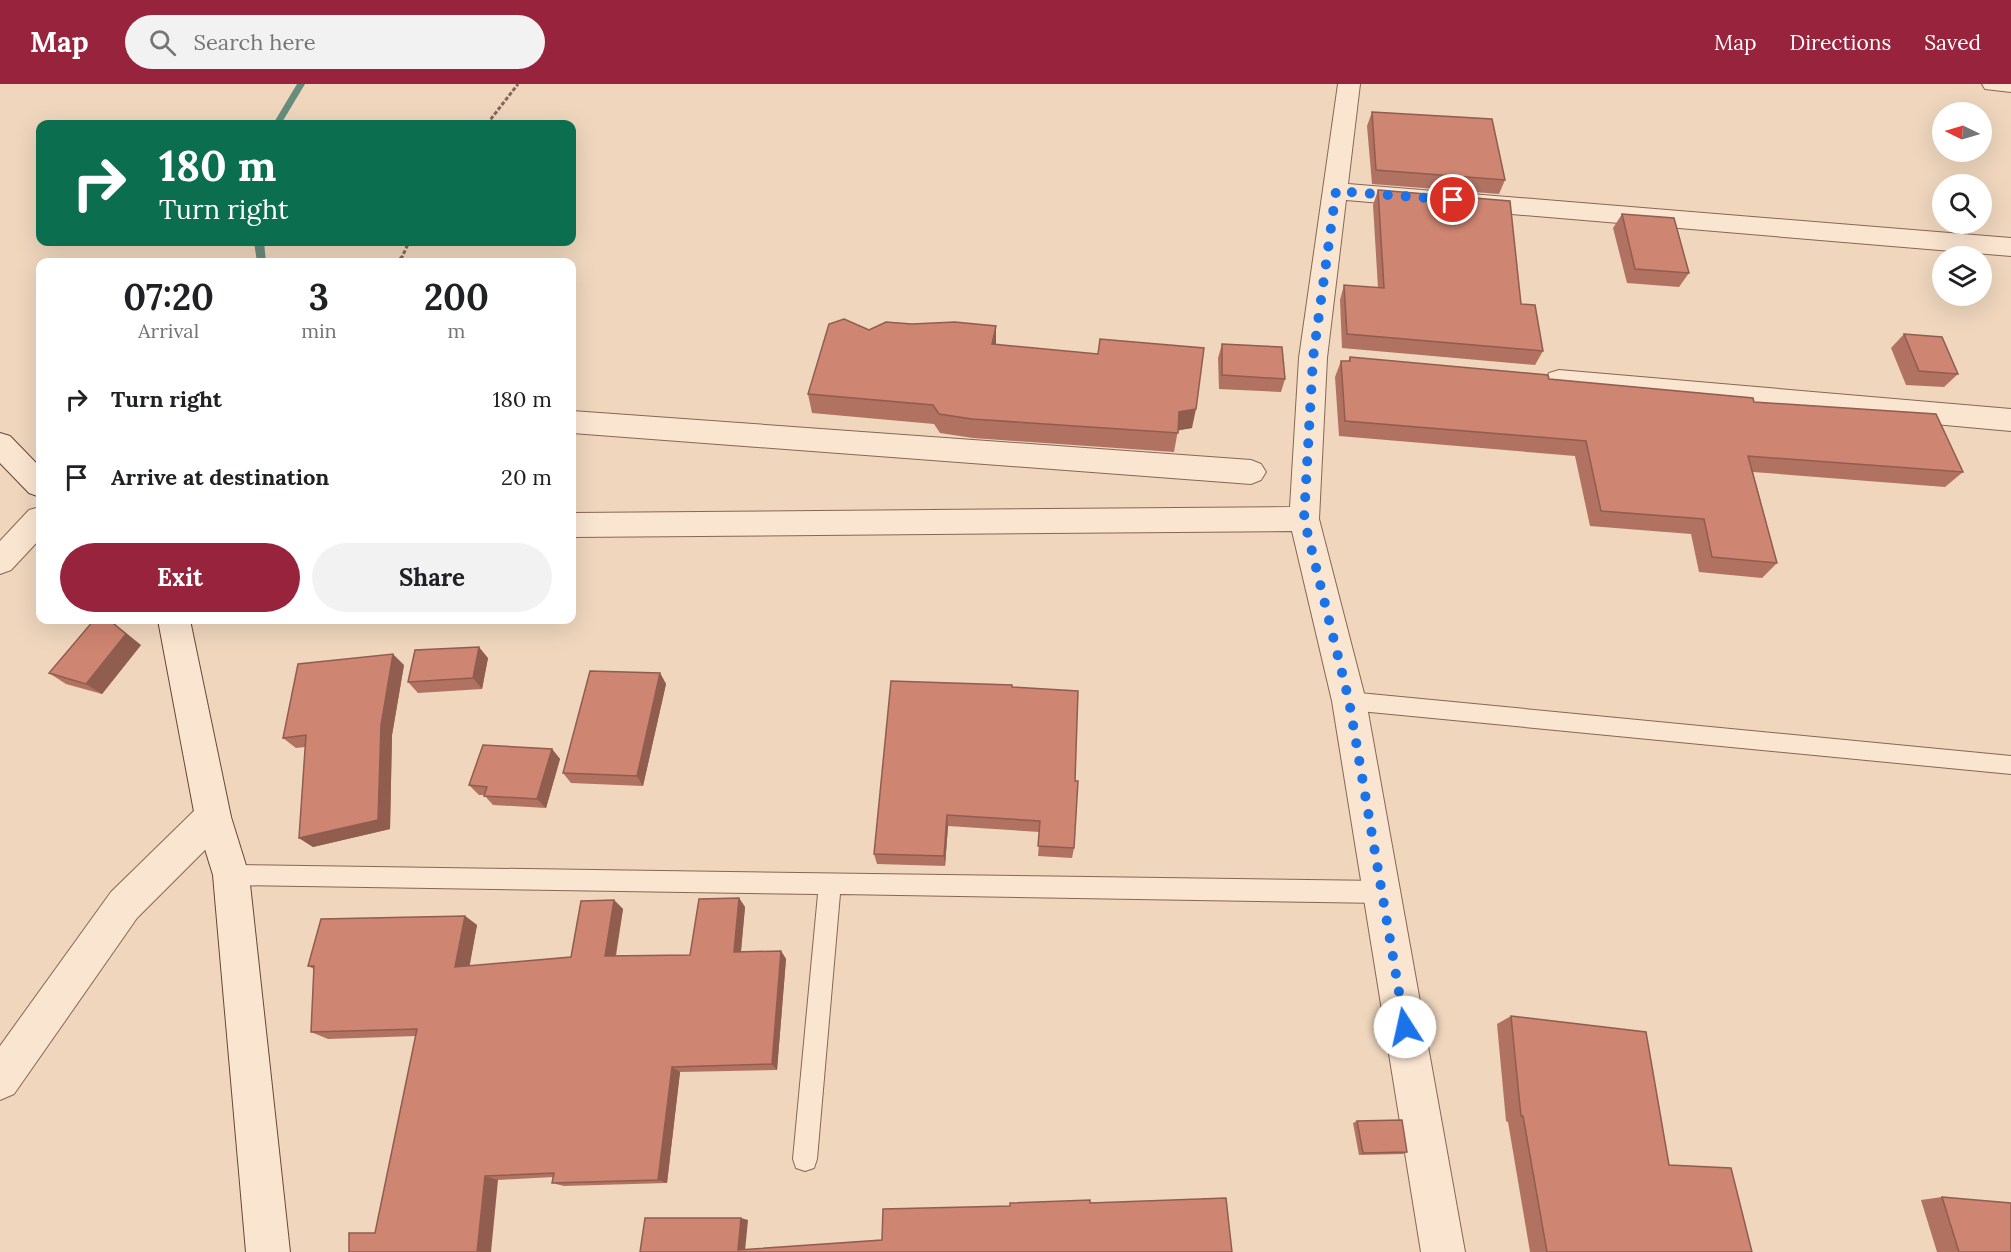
<!DOCTYPE html>
<style>
body{margin:0;font-family:Lora,serif;background:#f2f2f2;color:#202124;height:100vh;display:flex;flex-direction:column;font-size:22px;white-space:nowrap}
*{box-sizing:border-box;margin:0}
p{font-size:20px;color:#757577}
.icon{flex:none;width:33px;height:33px;fill:none;stroke:currentColor;stroke-width:2;stroke-linecap:round;stroke-linejoin:round}
.map{position:relative;flex:1;overflow:hidden}
.sheet{position:absolute;left:36px;top:174px;width:540px;height:366px;display:flex;flex-direction:column;background:#fff;border-radius:12px;box-shadow:0 6px 24px #0002}
.sheet>*{flex:none}
.top-card{position:absolute;left:36px;top:36px;width:540px;height:126px;border-radius:12px;box-shadow:0 6px 24px #0002;background:#0b6e4f;color:#fff;overflow:hidden}
.needle{width:39px;rotate:275deg}
.buttons{position:absolute;left:1932px;top:18px;display:grid;gap:12px}
.buttons a{display:grid;place-items:center;width:60px;height:60px;border-radius:50%;background:#fff;box-shadow:0 6px 24px #0002;font-size:30px}
.pin{position:absolute;display:grid;place-items:center;width:51px;height:51px;color:#fff;margin:-26px;border:3px solid #fff;border-radius:50%;box-shadow:0 2px 6px #0007}
.me{position:absolute;width:66px;margin:-33px;rotate:350deg;stroke-linejoin:round;filter:drop-shadow(0 0 4px #0008)}
.turn{display:flex;align-items:center;gap:21px;height:126px;padding:0 24px;font-size:27px}
.turn .icon{width:78px;height:78px;stroke-width:2.5}
.turn b{display:block;font-size:42px;line-height:51px}
.eta{display:flex;justify-content:space-evenly;align-items:center;height:102px;text-align:center}
.eta b{font-size:36px;font-weight:700;line-height:42px}
.action{display:flex;gap:12px;margin-top:auto;padding:12px 24px}
.action a{flex:1;height:69px;border-radius:36px;background:#97243c;color:#fff;font-size:24px;font-weight:700;line-height:69px;text-align:center}
.action a+a{background:#f2f2f2;color:#202124}
ul{padding:0;list-style:none}
li{display:flex;align-items:center;gap:18px;height:78px;padding:0 24px}
li div{flex:1}
li b{display:block;font-size:22px}
li em{font-style:normal}
header{display:flex;align-items:center;gap:36px;box-sizing:border-box;height:84px;padding:0 30px;background:#97243c;color:#fff}
header strong{font-size:28px}
nav{display:flex;gap:33px;margin-inline-start:auto;font-size:21px}
.search{width:420px;height:54px;background:#f2f2f2;display:flex;align-items:center;gap:15px;box-sizing:border-box;padding:0 21px;border-radius:33px;color:#757577;font-size:22px}
.map>svg:first-child{display:block}
</style>
<header>
<strong>Map</strong>
<div class="search"><svg class="icon" aria-label="search" viewBox="0 0 24 24"><circle cx="10" cy="10" r="6"/><path d="M15 15l6 6"/></svg>Search here</div>
<nav><a>Map</a><a>Directions</a><a>Saved</a></nav>
</header>
<div class="map">
<svg width="2011" height="1168" viewBox="0 0 2011 1168">
<rect width="100%" height="100%" fill="#efd6bd"/>
<g fill="none" stroke-linecap="round" stroke-linejoin="round">
<path fill="#688d7d" fill-rule="evenodd" d="M297 0H305L281 40H273Z
M254 158H264L266 178H257Z"/>
<defs>
<path id="lane" d="M1349 608 2011 672V690L1349 626 1342 623 1339 617 1342 611Z
M231 781 1382 797 1390 801 1393 808 1390 815 1382 819 840 810 817 1075 814 1084 805 1087 796 1084 793 1075 818 810 231 801 223 798 220 791 223 784Z"/>
<path id="street" d="M1338 0H1360L1348 100 2011 154V172L1346 116 1327 274 1319 435 1366 617 1465 1168H1421L1332 617 1292 447 572 453V429L1290 423 1299 274Z
M1982 0H2011V8L1985 5Z
M1559 286 2011 325V347L1559 306 1549 303 1545 296 1549 289Z
M572 327 1251 376 1261 380 1266 388 1261 396 1251 400 572 349Z
M40 423V455L11 486 0 490V457L29 426Z
M213 716 226 721 231 733 226 745 137 834 14 1010 0 1016V962L111 808 200 721Z"/>
<path id="secondary" d="M0 349 10 352 40 383V413L29 409 0 379Z
M158 536H190L231 733 249 791 290 1168H246L213 791 195 733Z"/>
</defs>
<use href="#lane" stroke="#876656" stroke-width="2"/>
<use href="#street" stroke="#876656" stroke-width="2"/>
<use href="#secondary" stroke="#684739" stroke-width="2"/>
<path stroke="#876656" stroke-width="3" stroke-dasharray="4 2" stroke-linecap="butt" d="M487 40 518 0
M395 178 402 173 409 158"/>
<use href="#lane" fill="#fae5d0" fill-rule="evenodd"/>
<use href="#street" fill="#fae5d0" fill-rule="evenodd"/>
<use href="#secondary" fill="#fae5d0" fill-rule="evenodd"/>
</g>
<path fill="#b17261" d="M1372 28 1505 96 1499 110 1372 100 1367 42Z
M1378 106 1521 220 1543 267 1535 281 1342 264 1340 216 1344 201 1378 204 1373 121Z
M1622 130 1689 189 1679 203 1627 199 1613 144Z
M869 246 996 260 1192 344 1178 346 1174 368 973 354 940 349 934 340 812 329 808 310Z
M1904 250 1958 290 1944 303 1906 301 1891 264Z
M1222 260 1285 295 1281 308 1219 305 1218 274Z
M1350 273 1754 318 1963 388 1945 403 1753 388 1777 479 1762 494 1699 488 1691 450 1590 442 1575 372 1339 352 1335 293 1341 277H1348Z
M141 561 102 610 66 600 49 589Z
M488 574 482 605 418 609 408 598Z
M404 581 392 651 390 745 313 763 299 754 305 663 296 664 283 654Z
M660 589 666 600 643 702 571 699 563 689Z
M1012 603 1075 697 1074 764 1072 774 1038 772 1040 748 948 742 945 782 877 780 874 770Z
M552 665 560 675 546 724 493 721 484 711H479L469 701Z
M739 814 745 823 741 868 781 867 786 875 777 986 680 988 667 1099 564 1102 552 1099 553 1093 498 1096 375 1149 416 952 328 955 311 948 314 885 308 882 465 832 477 841 469 882 571 873 614 816 623 825 616 872 690 871Z
M1511 932 1669 1081 1752 1168H1530L1508 1038 1506 1037 1497 940Z
M1357 1037 1407 1068 1403 1070 1359 1071 1353 1039Z
M1942 1113 2011 1168H1937L1921 1116Z"/>
<path fill="#905d4f" d="M996 242V261L992 260Z
M1196 325 1192 344 1175 347 1179 328Z
M110 536 141 561 102 610 86 600Z
M479 563 488 574 482 605 473 594Z
M393 570 404 581 392 651 390 745 313 763 299 754 381 641Z
M660 589 666 600 643 702 637 692Z
M552 665 560 675 546 724 537 715Z
M947 731 948 742 945 782 944 772Z
M739 814 745 823 740 876 734 868Z
M614 816 623 825 614 880 605 872Z
M465 832 477 841 468 891 455 883Z
M781 867 786 875 777 986 772 980Z
M672 983 680 988 667 1099 658 1096Z
M485 1092 498 1096 491 1168H477Z
M741 1134 748 1136 745 1167 738 1166Z"/>
<path fill="#ce8571" stroke="#905d4f" stroke-width="1.5" d="M1372 28 1492 35 1505 96 1376 86Z
M1378 106 1510 117 1521 220 1535 221 1543 267 1347 250 1344 201 1384 204Z
M1622 130 1674 134 1689 189 1635 185Z
M844 235 869 246 886 238 912 240 955 238 996 242 992 260 1098 270 1100 255 1204 264 1196 325 1179 328 1178 349 972 335 939 330 933 321 808 310 829 240Z
M1904 250 1942 253 1958 290 1919 287Z
M1222 260 1282 263 1285 295 1222 291Z
M1350 273 1548 291 1549 295 1753 314 1754 318 1936 330 1963 388 1748 372 1777 479 1712 473 1704 435 1601 427 1586 357 1345 337 1341 277H1350Z
M94 536H109L126 550 86 600 49 589Z
M479 563 473 594 408 598 415 566Z
M393 570 381 641 378 736 299 754 306 651 283 654 298 580Z
M590 587 660 589 637 692 563 689Z
M891 597 1012 601V603L1078 607 1075 697H1078L1074 764 1038 762 1040 737 947 731 944 772 874 770Z
M483 661 552 665 537 715 484 712 487 703 469 701Z
M739 814 734 868 781 867 772 980 672 983 658 1096 552 1099 554 1089 485 1092 477 1168H349V1149H375L417 945 311 948 314 882H308L321 835 465 832 455 883 571 873 581 817 614 816 605 872 690 871 699 815Z
M1511 932 1646 948 1669 1081 1731 1084 1752 1168H1547L1523 1032H1521Z
M1402 1036 1407 1068 1363 1069 1357 1037Z
M1942 1113 2011 1119V1168H1959Z
M1226 1114 1232 1168H640L645 1134H741L738 1166 882 1156 883 1125 1010 1122V1119L1090 1116V1119Z"/>
<g fill="none" stroke-linecap="round" stroke-linejoin="round">
<path stroke="#1a73e8" stroke-width="10" stroke-dasharray="0 18" d="M1405 943 1349 617 1304 435 1313 274 1336 107 1453 116"/>
</g>
</svg>
<div class="buttons">
<a><svg class="needle" viewBox="-14 -14 28 28"><path d="M0-13l5 13h-10z" fill="#e53935"/><path d="M0 13l5-13h-10z" fill="#757577"/></svg></a>
<a><svg class="icon" aria-label="search" viewBox="0 0 24 24"><circle cx="10" cy="10" r="6"/><path d="M15 15l6 6"/></svg></a>
<a><svg class="icon" aria-label="layers" viewBox="0 0 24 24"><path d="M12 4l9 5-9 5-9-5zM3 14l9 5 9-5"/></svg></a>
</div>
<div class="pin" style="left:1453px;top:116px;background:#d93025"><svg class="icon" aria-label="arrive" viewBox="0 0 24 24"><path d="M6 21V4h12l-3 4 3 4H6"/></svg></div>
<svg class="me" style="left:1405px;top:943px" viewBox="-20 -20 40 40"><circle r="19" fill="#fff"/><path d="M0-13L10 11 0 6-10 11z" fill="#1a73e8"/></svg>
<div class="top-card">
<div class="turn"><svg class="icon" aria-label="right" viewBox="0 0 24 24"><path d="M7 20v-9h11M14 6l5 5-5 5"/></svg><div><b>180 m</b>Turn right</div></div>
</div>
<section class="sheet">
<div class="eta">
<div><b>07:20</b><p>Arrival</p></div>
<div><b>3</b><p>min</p></div>
<div><b>200</b><p>m</p></div>
</div>
<ul>
<li><svg class="icon" aria-label="right" viewBox="0 0 24 24"><path d="M7 20v-9h11M14 6l5 5-5 5"/></svg><div><b>Turn right</b></div><em>180 m</em></li>
<li><svg class="icon" aria-label="arrive" viewBox="0 0 24 24"><path d="M6 21V4h12l-3 4 3 4H6"/></svg><div><b>Arrive at destination</b></div><em>20 m</em></li>
</ul>
<div class="action"><a>Exit</a><a>Share</a></div>
</section>
</div>
